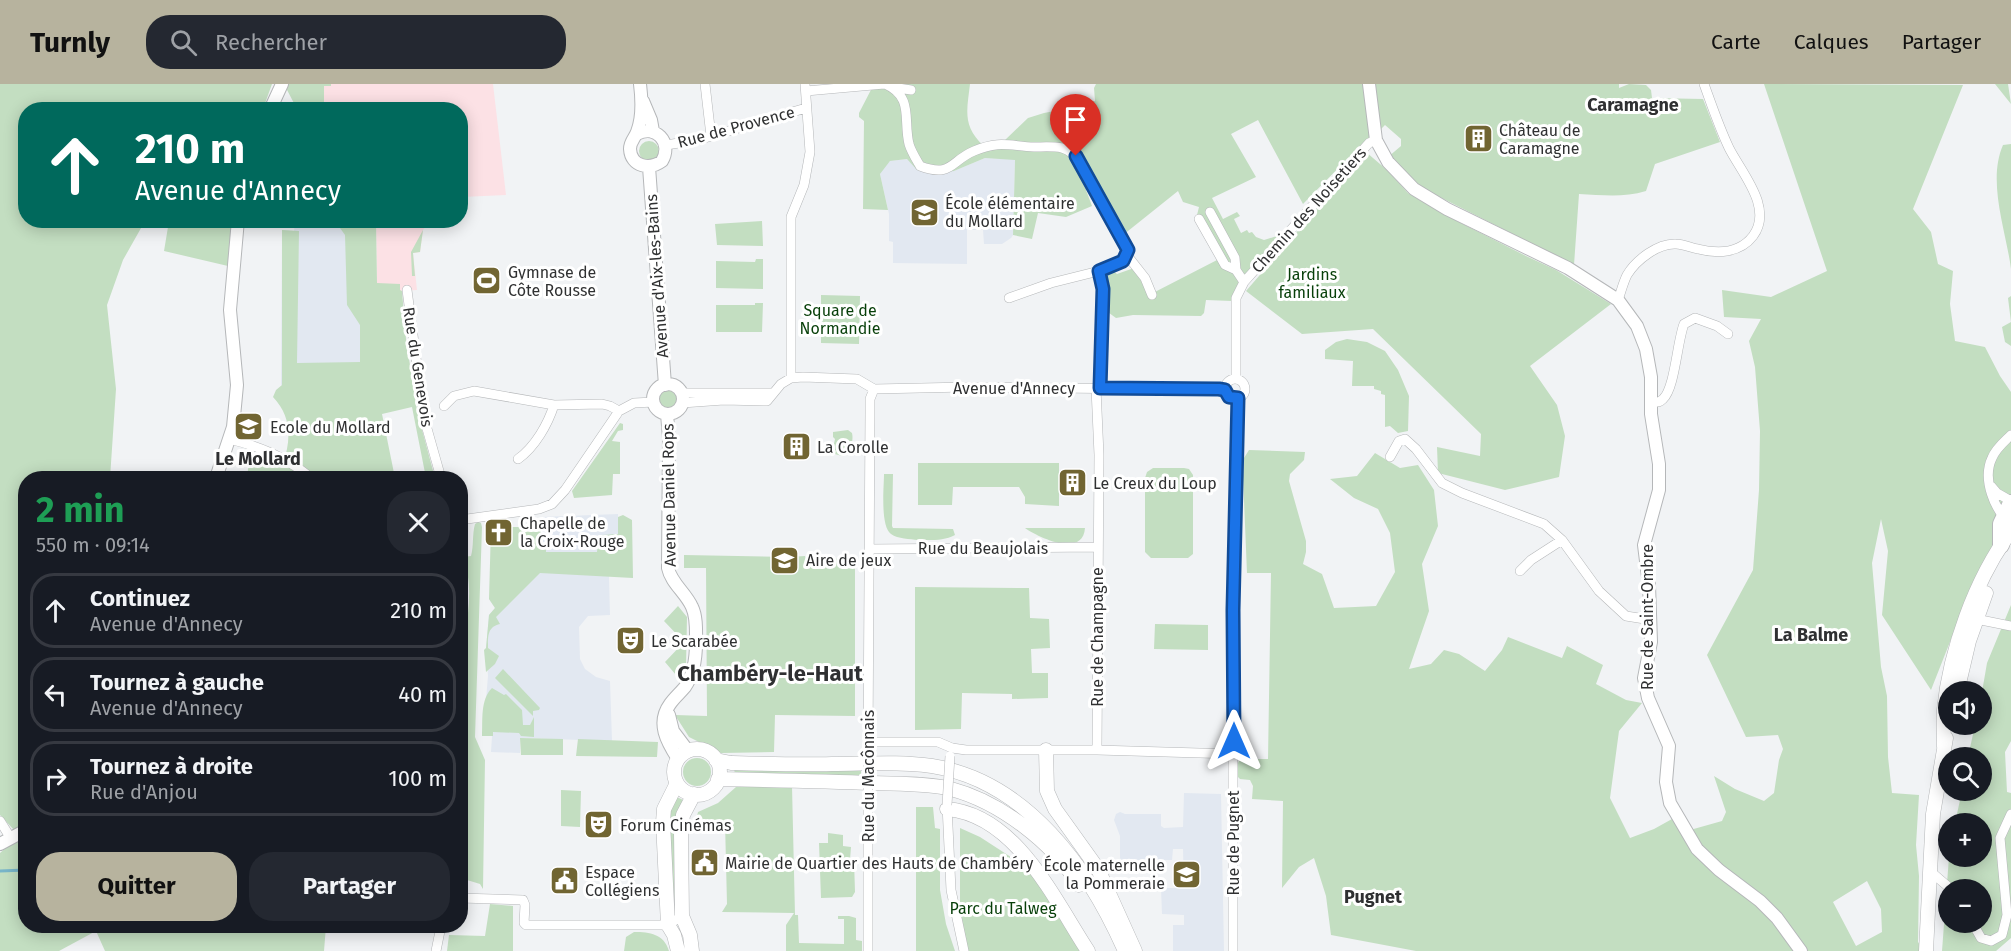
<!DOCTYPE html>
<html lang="fr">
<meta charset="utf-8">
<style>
body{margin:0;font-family:"Fira Sans",sans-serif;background:#242831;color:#f1f3f6;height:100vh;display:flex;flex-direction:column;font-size:22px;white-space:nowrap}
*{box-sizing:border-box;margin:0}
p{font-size:20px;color:#9ea1a6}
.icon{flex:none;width:33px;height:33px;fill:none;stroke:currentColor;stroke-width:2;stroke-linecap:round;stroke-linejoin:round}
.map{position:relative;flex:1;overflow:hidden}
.side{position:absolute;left:18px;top:387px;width:450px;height:462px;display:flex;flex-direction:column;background:#171b24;border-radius:24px;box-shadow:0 3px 15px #0003}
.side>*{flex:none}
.banner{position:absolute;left:18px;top:18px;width:450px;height:126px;border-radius:24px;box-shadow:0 3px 15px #0003;background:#00695c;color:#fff;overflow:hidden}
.tools{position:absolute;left:1938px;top:597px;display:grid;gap:12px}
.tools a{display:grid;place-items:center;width:54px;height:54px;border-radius:50%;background:#171b24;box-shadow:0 3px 15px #0003;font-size:30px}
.pin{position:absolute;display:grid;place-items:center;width:51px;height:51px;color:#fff;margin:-62px -26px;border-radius:50% 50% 50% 0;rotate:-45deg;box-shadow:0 0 6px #0007}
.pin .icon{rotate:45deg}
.me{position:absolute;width:66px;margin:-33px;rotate:0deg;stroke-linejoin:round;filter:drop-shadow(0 0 4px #0008)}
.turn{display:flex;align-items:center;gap:21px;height:126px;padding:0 18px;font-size:27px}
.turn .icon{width:78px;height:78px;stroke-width:2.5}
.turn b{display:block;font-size:42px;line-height:51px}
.round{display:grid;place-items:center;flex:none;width:63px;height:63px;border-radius:24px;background:#242831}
.summary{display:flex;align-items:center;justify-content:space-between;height:102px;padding:0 18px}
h1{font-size:36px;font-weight:700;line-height:45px;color:#1e9e55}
.cta{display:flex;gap:12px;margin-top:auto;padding:12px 18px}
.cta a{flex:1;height:69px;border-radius:24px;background:#b7b39e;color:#111;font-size:24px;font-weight:700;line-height:69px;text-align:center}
.cta a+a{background:#242831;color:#f1f3f6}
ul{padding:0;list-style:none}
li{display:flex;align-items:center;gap:18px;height:75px;margin:0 12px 9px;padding:0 6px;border:3px solid #363941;border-radius:24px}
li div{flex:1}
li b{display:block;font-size:22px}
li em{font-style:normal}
header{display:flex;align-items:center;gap:36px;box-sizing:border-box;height:84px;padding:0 30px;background:#b7b39e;color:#111}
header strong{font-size:28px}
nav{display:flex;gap:33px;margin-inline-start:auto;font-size:21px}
.search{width:420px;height:54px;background:#242831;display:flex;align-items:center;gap:15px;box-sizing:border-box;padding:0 21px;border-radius:24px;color:#9ea1a6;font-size:22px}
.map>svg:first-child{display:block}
</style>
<header>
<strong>Turnly</strong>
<div class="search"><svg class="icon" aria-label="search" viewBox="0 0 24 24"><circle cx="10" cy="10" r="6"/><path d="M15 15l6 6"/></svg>Rechercher</div>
<nav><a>Carte</a><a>Calques</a><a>Partager</a></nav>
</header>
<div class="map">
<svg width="2011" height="867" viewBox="0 0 2011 867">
<rect width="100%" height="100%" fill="#f1f3f5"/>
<path fill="#fce1e5" d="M288 0H493L506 111 462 113 460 26 297 25Z
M376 137H429L423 146 420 168 413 169 417 206 400 207 399 200H377Z"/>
<path fill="#e2e8f1" d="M985 74 1015 75 1013 151 1011 154 1002 160H984L983 146H967V180L893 179V158L889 157V130L880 90 883 84 890 77 907 75 954 87Z
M295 137H362L376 303H298L281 301 282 146 294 147Z
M618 430V451L609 493 610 531 588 532 579 543 580 575 585 585 596 593 610 597 612 657 520 654V669L491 668 492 652 483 651 488 592 486 564 489 531 495 524 489 515 541 460 542 433Z
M1184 709 1221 710 1224 867H1173V841H1184V831L1162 830 1161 804H1184L1183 765H1173L1172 776H1137L1136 781 1131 784H1126L1120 774V752L1114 736 1116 730 1120 728 1125 730H1161V742L1164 744 1183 743Z"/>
<path fill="#c3dec1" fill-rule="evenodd" d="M0 0H272L263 25 26 26V136L145 137 123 176 107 221 116 305 110 394H26L25 735 15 747 0 731Z
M288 0H331V2H324V25H297L286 4Z
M874 0H970C967 26 962 42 984 62L1004 57 1028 34 1044 29 1076 23 1077 20 1095 17 1094 4 1096 0H1366L1370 55 1359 65H1357L1303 120 1258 36 1231 50 1256 93 1212 114 1223 135 1237 128 1240 132 1234 135 1241 149 1247 146 1249 149 1252 148 1256 153 1264 156 1277 152 1279 154 1232 217 1206 216 1204 229 1201 232 1133 231 1116 234 1105 226 1107 188 1111 185 1117 190 1134 184 1149 211 1219 175 1196 135 1199 123 1183 118 1178 107 1123 151 1091 102 1086 106 1092 122 1066 133 1038 129 1032 155 1013 151 1015 76 985 74 954 87 938 89 917 86 907 75 890 77 880 90 888 126 863 125 864 37 859 33V29Z
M1372 0H1619V4L1629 0 1646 1 1651 6 1652 14 1703 15 1720 58 1655 80 1646 107C1623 114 1602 111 1579 110L1574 181 1420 103 1388 73 1401 62V55L1385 41 1376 50Z
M1764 0 1963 1 1913 125 1931 148 1938 180 1953 187 1950 220 1955 257 1985 263 2000 292 2011 308V441L1972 502 1931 606 1882 531 1888 467 1881 435 1872 479 1881 583 1887 612 1888 673 1892 709 1919 711 1916 761 1919 792 1918 858 1924 867H1416L1331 851 1326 812 1314 774 1299 783 1282 804 1283 717 1252 715 1253 702 1250 696 1240 695 1238 693V679L1240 675H1268L1271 489H1247L1243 392 1244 374 1249 366 1305 368 1304 376 1290 390 1289 397 1306 457V468L1303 480 1322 490 1334 524 1376 522 1395 488 1390 449 1378 425 1354 414 1330 395 1357 392 1375 369 1400 384 1418 381 1434 406 1438 442 1422 480 1429 527 1409 585 1431 580 1444 566 1459 570 1485 587 1502 566 1508 553 1562 574 1567 562 1603 581 1596 600 1626 616 1642 619 1619 647 1610 714 1630 754 1654 745 1672 735 1683 748 1722 737 1726 728 1714 692 1735 705 1764 717 1774 709 1779 676 1783 665 1778 651 1746 653 1707 571 1753 486 1759 406 1760 347 1755 283 1749 257 1761 235 1724 233 1722 206 1771 213 1827 187ZM1867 797 1881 825 1882 848 1856 862 1833 818Z
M1995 0H2008L2011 20Z
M639 67a10 10 0 1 1 20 0a10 10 0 1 1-20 0Z
M2011 60V185C2006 146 1987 98 2003 61Z
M1366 68 1387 86 1408 109 1443 130 1526 172 1556 186 1611 220 1530 282 1557 321 1565 352 1559 393 1505 406 1438 389 1437 363 1480 372 1481 350 1373 245 1302 250 1246 207Z
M169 137H233L228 182 164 167Z
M335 137H376L377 199 400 200V206L402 207 406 255 417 327 435 394H426L412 323 382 330 395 394H248C247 385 249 376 256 370L283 380C291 356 292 333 273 313L276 306 282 301V146L299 147 297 279 360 278V241L347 221 345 151Z
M762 137 763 162 717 161 715 140Z
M423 146 420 168 413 169 415 192H412L411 168Z
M756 175H763V205L716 204V177L755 178Z
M821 211 860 212 859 260 821 259Z
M2011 212V262L2005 258 2002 243 2011 238 2008 214Z
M755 219H763L762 248H716V221H755Z
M1347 255 1367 258 1385 267 1398 286 1409 312 1408 347 1398 349 1390 342 1385 343V311L1381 310V307L1374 305V302H1352L1353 277 1325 275V266L1336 258Z
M658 316a11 11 0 1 1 22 0a11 11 0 1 1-22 0Z
M620 339 623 340V346L618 347 612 357 620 358V390H613L612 411 574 414 572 407Z
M848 346 852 349C854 358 850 367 842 372L835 370 833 364 835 355 833 353V348Z
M918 379H1059V422L1025 420V413L1019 403H953L952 421H918Z
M1153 384H1184L1189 385 1193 391V470L1188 474H1151L1145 468V394L1147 388Z
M884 390H893L892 442 893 444 953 445 955 451C944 457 931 456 918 456 910 455 898 455 891 450 880 442 884 403 884 390Z
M623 431 632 436 633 494 540 489 496 533 500 540C487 543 488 553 488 564L499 572 495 580 486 588 484 566 486 564 489 531 495 524 489 515 491 443H541V460H546V468H597L598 458H602V451L618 450V433Z
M478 438 481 439 482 443 475 653 485 676 483 805 480 800 467 796 460 799V571H464C467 557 466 543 468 529 470 510 470 492 463 473L471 472C474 461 472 451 475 440Z
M1025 444H1085C1083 474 1039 454 1025 444Z
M684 471 789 473 805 472 806 474 855 475V632L775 631 774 668 721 669 689 653 675 631 707 632 706 484H684Z
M915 503 1029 504 1030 534 1049 535 1050 564 1031 565 1032 589H1048V614L1012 615V610L962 609 961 645 915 646Z
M2011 521V657L2005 668 2007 708 2011 709V854L1996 867H1942L1949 773 1982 772V740L1955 739 1962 707 1982 706V674L1968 673 1975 641 1982 640V608L1987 579ZM1948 806H1982V838H1948Z
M678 522 687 533 686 583 679 591H676L665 578 684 558 664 537Z
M1155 540 1208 541V566L1154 565Z
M503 585 540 624 539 626 533 627V632L495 594Z
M492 604 504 611 506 610 522 626 523 641H530L534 633V653L521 652 519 649 493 648V652H482C483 636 480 616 492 604Z
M520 654 563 655V671H521Z
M578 655 658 658 657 673 576 672Z
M683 688a14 14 0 1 1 28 0a14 14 0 1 1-28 0Z
M734 683 861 684V693L735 692Z
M792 702 795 831H798L799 859 844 860V835H838V832H849L856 834V856L862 857V867H786V841L794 829 722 828 727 820 725 738 696 737 698 728 718 719 736 703Z
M561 706 581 707 580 743 561 742Z
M677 713 683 716V719L677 825H675L673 821 669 742 671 720Z
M916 723H933L935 744 940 745V806L946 840 955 867H916Z
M960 744 980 753 1017 777 1032 791 1083 867H960Z
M828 749 843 751V762L851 763 850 776H854L855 808 852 813 821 814 819 759H828Z
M25 754 26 842H326L324 867H105L96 847 59 867H0V769L8 762Z
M490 820 513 822V867H447L449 851 485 852Z
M634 848C650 848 664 850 669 867H624L626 853Z"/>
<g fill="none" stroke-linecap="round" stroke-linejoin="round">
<path stroke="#78b5c9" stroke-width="3" d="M0 787 26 786"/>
<defs>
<path id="street" d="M705 0 711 52
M885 0C914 13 903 35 909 60 911 67 916 75 920 82 952 94 950 77 974 67 999 56 1010 62 1034 63 1043 63 1053 62 1062 64 1071 66 1077 73 1083 81L1128 166 1123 177 1099 187 1051 199 1009 214
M892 3 911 6
M806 7 884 0
M666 61 698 56 806 24
M1210 128 1235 174 1236 186 1244 198
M1199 135 1225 181 1236 186
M238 137 267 138
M1126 170 1145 194 1152 211
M1099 187 1103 205 1100 304
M407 206 424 334 441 394
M1618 216C1621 208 1623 199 1627 191 1636 176 1658 159 1676 160 1684 160 1691 164 1698 165 1718 170 1740 169 1753 152 1774 124 1741 88 1729 64 1719 43 1712 22 1704 0
M791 294V133L804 101 810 68 805 0
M1236 295V214L1244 198 1369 59 1376 56
M1225 305a10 10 0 1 1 20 0a10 10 0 1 1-20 0Z
M1096 304 1099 371 1097 666
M682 309H773
M1651 314 1654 318C1659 318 1660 318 1663 315 1675 304 1677 258 1684 240L1695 234 1717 242 1728 250
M682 319 724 316 767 317 781 300 791 294 803 293 857 295 874 305 967 303 1225 306
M444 322 454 312 474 307 554 321 602 320 610 322 619 327
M2011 351C2004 358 1996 364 1992 374 1982 395 1994 426 2011 440
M229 355C259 362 288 374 311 394
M1390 373 1399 357 1405 355 1416 365 1442 399 1462 409 1544 440 1562 456 1599 507 1626 532 1651 536
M518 375C535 363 548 340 554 321
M1991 402 1997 409 2011 417
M460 436 539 425 552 420 565 406 619 327 634 319 654 318
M869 465 1097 463
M1520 487 1531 476 1562 456
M1971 534 2011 542
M868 658H938L952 664 966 666H1097L1234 670
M868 663 870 329V315L874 305
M868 710V867
M947 721 951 806 964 867
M0 737 10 753
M1930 787 1952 806
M460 814 523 816 525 821 524 839 526 841H668L682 832
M1972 838 1981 854 1991 857 2002 851 2007 831 2000 754 2011 730
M436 867 441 842
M1233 867V527L1238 314"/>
<path id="secondary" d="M1369 0 1376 56 1388 78 1414 105 1447 125 1568 184 1618 216 1637 242 1646 265 1651 293V330L1659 380V406L1644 461 1649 501 1651 558 1644 594 1648 614 1669 662 1666 698 1670 719 1697 765 1719 786 1760 817 1777 834 1801 867
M643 17 651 36 653 47
M270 26 282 0
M637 50C655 40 673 58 662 77 650 86 631 83 630 65 630 57 635 54 637 48 643 33 642 16 640 0
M649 83 665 301
M653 315a15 15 0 1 1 30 0a15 15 0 1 1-30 0Z
M667 330 669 354 668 484C671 499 686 509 692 523 697 533 696 548 696 559 696 574 694 590 685 603 680 609 674 614 670 620 656 639 667 658 678 675
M216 394 233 343 237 301 230 226 238 136
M669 631 673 647 688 667
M0 760 26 746"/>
<path id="primary" d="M1957 608 1969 557 1986 509
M1944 663C1944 651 1943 638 1944 626 1950 566 1975 496 2011 447
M674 688a23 23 0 1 1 46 0a23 23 0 1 1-46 0Z
M1046 666 1047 707 1055 725 1098 785 1135 867
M716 676 731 679C765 680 798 681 832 680 865 680 899 677 932 682 1027 697 1089 785 1125 867
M718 695C770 696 822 697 873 699 896 700 929 699 951 705 1000 718 1052 758 1079 801
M677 699 664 725 663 738 668 841 674 851 678 867
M947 725C1016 731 1054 815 1088 867
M692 867 690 851 682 832 681 748 683 731 694 710
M1926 867 1933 730 1946 654"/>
<path id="highway" d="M2001 461V440L2011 419"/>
</defs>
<use href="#street" stroke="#b5b7b9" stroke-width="10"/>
<use href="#secondary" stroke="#b5b7b9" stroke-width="14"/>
<use href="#primary" stroke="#b5b7b9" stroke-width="15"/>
<use href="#highway" stroke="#b5b7b9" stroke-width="18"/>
<use href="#street" stroke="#fff" stroke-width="9"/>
<use href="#secondary" stroke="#fff" stroke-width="12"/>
<use href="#primary" stroke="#fff" stroke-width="14"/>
<use href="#highway" stroke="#fff" stroke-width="16"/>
<defs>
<path id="street-bridge" d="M868 710V666
M947 721 950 672"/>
</defs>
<use href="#street-bridge" stroke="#b5b7b9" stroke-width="10" stroke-linecap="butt"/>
<use href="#street-bridge" stroke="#fff" stroke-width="9"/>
</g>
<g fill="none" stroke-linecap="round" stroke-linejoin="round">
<defs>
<path id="route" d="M1076 72 1128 166 1123 177 1099 187 1103 205 1100 304 1219 305 1225 306 1229 313 1238 314 1233 526 1234 657"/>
</defs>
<use href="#route" stroke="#114b97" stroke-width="15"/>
<use href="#route" stroke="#1a73e8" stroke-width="10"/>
</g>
<defs>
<symbol id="building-square" viewBox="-11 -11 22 22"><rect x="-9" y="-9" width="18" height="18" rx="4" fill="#716532" stroke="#fff"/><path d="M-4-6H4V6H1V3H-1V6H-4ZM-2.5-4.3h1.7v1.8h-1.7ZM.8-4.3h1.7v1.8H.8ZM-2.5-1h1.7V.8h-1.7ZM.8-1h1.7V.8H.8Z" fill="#fff"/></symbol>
<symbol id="school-square" viewBox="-11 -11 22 22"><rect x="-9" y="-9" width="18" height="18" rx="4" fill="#716532" stroke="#fff"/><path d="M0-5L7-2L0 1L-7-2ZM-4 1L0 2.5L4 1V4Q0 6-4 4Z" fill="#fff"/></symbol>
<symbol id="stadium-square" viewBox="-11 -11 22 22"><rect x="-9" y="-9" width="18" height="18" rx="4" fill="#716532" stroke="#fff"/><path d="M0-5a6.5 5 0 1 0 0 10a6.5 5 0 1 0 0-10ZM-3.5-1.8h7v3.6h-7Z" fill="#fff"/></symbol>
<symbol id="church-square" viewBox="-11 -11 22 22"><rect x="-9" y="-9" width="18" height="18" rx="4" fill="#716532" stroke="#fff"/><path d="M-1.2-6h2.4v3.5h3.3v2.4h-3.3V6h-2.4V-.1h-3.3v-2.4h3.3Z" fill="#fff"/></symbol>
<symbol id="theatre-square" viewBox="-11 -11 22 22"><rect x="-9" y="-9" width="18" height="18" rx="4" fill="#716532" stroke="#fff"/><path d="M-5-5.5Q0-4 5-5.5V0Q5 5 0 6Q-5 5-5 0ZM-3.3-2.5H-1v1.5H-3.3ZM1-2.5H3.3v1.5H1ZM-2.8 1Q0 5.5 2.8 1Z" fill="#fff"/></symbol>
<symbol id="civic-square" viewBox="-11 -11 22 22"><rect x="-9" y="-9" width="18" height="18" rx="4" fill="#716532" stroke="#fff"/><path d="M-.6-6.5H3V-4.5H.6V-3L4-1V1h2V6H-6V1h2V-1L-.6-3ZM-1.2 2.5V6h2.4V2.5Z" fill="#fff"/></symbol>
</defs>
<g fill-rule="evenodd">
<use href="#building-square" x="1462" y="38" width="33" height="33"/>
<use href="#school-square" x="908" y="112" width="33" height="33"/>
<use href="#stadium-square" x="470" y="180" width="33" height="33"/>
<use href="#school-square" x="232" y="326" width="33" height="33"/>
<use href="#building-square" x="780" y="346" width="33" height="33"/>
<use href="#building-square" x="1056" y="382" width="33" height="33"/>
<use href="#church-square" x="482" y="432" width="33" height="33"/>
<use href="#school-square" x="768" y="460" width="33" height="33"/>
<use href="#theatre-square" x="614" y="540" width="33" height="33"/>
<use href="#theatre-square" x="582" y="724" width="33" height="33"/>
<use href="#civic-square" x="688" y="762" width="33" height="33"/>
<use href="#school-square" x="1170" y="774" width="33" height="33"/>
<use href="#civic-square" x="548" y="780" width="33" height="33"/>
</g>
<g text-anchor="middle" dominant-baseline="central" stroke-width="6" stroke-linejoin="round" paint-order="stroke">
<g font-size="16" fill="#303132" stroke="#fff">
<text transform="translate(736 43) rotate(-15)">Rue de Provence</text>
<text transform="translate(1309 126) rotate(-48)">Chemin des Noisetiers</text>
<text transform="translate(657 192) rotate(-94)">Avenue d'Aix-les-Bains</text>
<text transform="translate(418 283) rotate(81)">Rue du Genevois</text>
<text x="1014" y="304">Avenue d'Annecy</text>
<text transform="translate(669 411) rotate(-91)">Avenue Daniel Rops</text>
<text x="983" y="464">Rue du Beaujolais</text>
<text transform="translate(1647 533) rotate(-90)">Rue de Saint-Ombre</text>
<text transform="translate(1097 553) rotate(-90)">Rue de Champagne</text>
<text transform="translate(868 692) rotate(-90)">Rue du Macônnais</text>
<text transform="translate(1233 759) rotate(-90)">Rue de Pugnet</text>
</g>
<g font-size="16" fill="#303132" stroke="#fff" text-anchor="start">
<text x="1499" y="46">Château de<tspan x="1499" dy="18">Caramagne</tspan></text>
<text x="945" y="119">École élémentaire<tspan x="945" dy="18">du Mollard</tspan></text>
<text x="508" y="188">Gymnase de<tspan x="508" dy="18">Côte Rousse</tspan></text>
<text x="270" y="343">Ecole du Mollard</text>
<text x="817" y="363">La Corolle</text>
<text x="1093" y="399">Le Creux du Loup</text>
<text x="520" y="439">Chapelle de<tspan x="520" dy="18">la Croix-Rouge</tspan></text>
<text x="806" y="476">Aire de jeux</text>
<text x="651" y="557">Le Scarabée</text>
<text x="620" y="741">Forum Cinémas</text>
<text x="725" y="779">Mairie de Quartier des Hauts de Chambéry</text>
<text x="1165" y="781" text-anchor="end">École maternelle<tspan x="1165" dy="18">la Pommeraie</tspan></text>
<text x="585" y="788">Espace<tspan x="585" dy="18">Collégiens</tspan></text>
</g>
<g font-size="16" fill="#073f09" stroke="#fff">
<text x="1312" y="190">Jardins<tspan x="1312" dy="18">familiaux</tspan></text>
<text x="840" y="226">Square de<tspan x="840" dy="18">Normandie</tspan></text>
<text x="1003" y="824">Parc du Talweg</text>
</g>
<g font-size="18" font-weight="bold" fill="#2f3032" stroke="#fff">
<text x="1633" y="21">Caramagne</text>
<text x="258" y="375">Le Mollard</text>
<text x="1811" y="551">La Balme</text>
<text x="1373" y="813">Pugnet</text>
</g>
<g font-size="22" font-weight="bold" fill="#2f3032" stroke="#fff">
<text x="770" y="589">Chambéry-le-Haut</text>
</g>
</g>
</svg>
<div class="tools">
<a><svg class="icon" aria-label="sound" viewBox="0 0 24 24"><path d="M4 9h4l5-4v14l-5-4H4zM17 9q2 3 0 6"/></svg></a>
<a><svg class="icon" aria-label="search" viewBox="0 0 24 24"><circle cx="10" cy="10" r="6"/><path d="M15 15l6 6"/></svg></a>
<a>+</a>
<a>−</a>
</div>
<div class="pin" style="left:1076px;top:72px;background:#d93025"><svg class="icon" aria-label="arrive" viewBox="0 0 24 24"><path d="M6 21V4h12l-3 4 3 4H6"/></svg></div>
<svg class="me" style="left:1234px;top:657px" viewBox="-20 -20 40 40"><path d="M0-17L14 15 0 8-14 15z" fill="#1a73e8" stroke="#fff" stroke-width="4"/></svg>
<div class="banner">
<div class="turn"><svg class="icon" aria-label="ahead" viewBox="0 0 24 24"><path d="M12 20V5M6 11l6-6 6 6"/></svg><div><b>210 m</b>Avenue d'Annecy</div></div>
</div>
<section class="side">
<div class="summary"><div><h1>2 min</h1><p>550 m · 09:14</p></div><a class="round"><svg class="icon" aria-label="close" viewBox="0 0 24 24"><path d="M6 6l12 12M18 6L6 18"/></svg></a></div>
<ul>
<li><svg class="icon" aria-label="ahead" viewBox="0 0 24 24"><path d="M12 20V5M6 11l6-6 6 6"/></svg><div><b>Continuez</b><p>Avenue d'Annecy</p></div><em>210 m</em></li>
<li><svg class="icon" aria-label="left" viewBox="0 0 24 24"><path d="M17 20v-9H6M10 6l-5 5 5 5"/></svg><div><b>Tournez à gauche</b><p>Avenue d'Annecy</p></div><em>40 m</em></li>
<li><svg class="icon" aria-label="right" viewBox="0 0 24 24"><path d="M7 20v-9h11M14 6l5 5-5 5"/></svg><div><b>Tournez à droite</b><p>Rue d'Anjou</p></div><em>100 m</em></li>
</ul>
<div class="cta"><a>Quitter</a><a>Partager</a></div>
</section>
</div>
